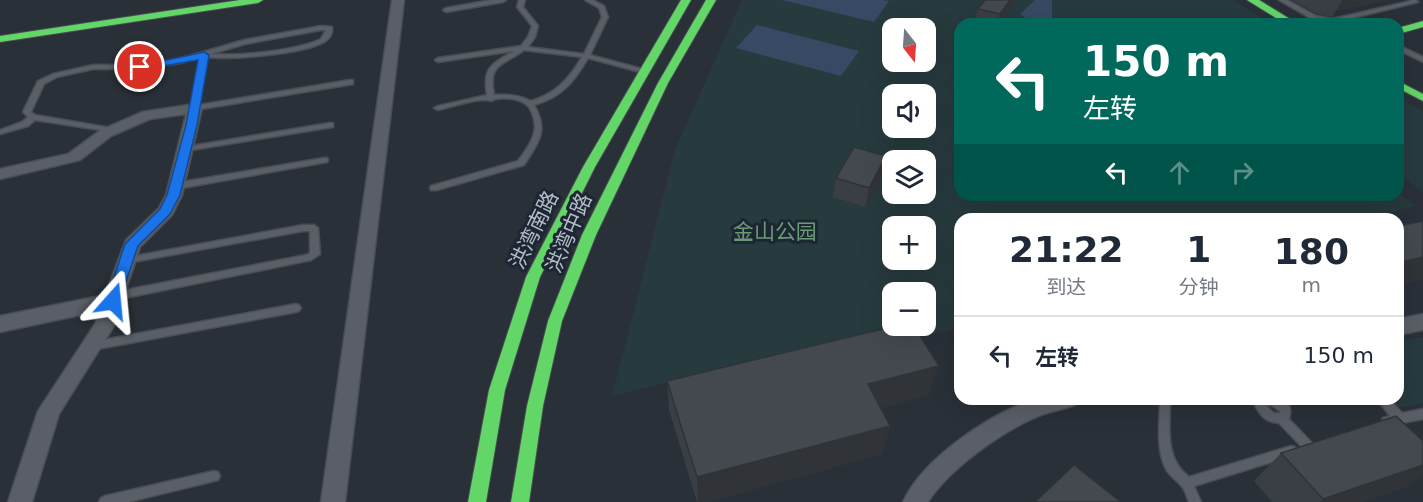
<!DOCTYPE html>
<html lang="zh">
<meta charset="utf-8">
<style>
body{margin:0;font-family:"DejaVu Sans","Noto Sans SC",sans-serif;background:#f6f6f7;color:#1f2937;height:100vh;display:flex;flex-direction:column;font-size:22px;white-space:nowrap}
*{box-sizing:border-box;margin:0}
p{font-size:20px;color:#747a83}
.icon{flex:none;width:33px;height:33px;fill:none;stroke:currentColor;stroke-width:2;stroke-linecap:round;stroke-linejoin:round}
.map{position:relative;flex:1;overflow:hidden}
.panel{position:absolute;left:954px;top:213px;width:450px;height:192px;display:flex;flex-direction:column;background:#fff;border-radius:18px;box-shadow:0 6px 24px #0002}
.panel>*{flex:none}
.top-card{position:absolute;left:954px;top:18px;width:450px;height:183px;border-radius:18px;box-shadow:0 6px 24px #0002;background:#00695c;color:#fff;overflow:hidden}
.needle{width:39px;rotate:163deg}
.controls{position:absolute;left:882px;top:18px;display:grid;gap:12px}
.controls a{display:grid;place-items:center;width:54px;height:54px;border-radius:12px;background:#fff;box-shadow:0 6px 24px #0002;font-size:30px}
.pin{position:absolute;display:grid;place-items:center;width:51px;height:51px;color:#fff;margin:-26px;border:3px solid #fff;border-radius:50%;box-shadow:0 2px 6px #0007}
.me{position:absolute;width:66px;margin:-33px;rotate:18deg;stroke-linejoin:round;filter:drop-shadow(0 0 4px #0008)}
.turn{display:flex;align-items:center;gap:21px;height:126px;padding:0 30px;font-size:27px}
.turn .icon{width:78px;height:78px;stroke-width:2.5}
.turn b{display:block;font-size:42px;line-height:51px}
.lanes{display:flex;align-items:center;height:57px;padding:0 30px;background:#0003;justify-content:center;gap:30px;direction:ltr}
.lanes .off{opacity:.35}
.eta{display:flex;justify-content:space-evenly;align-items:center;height:102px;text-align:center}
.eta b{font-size:36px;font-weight:700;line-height:42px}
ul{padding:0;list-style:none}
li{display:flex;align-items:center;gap:18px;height:78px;padding:0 30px;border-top:2px solid #e0e1e3}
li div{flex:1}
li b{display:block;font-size:22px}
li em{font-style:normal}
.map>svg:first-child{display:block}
</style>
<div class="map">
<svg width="1423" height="502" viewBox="0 0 1423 502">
<rect width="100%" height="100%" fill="#2a3038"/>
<path fill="#273a3e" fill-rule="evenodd" d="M742 0H1232L1273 24H960V195H1398V193L1416 206 1361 219H960V327L800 370 790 352 612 396 675 150ZM892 28H926V62H892ZM892 94H926V128H892ZM892 160H926V194H892ZM892 226H926V260H892ZM892 292H926V326H892Z
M1398 97 1423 111V192L1398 174Z
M1423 337V403L1398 408 1391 399H1398V340Z"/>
<path fill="#384963" d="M782 0H883L889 1 874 22Z
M1035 0H1052V21L1046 24H1026L1028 20 1020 14Z
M757 25 859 51 841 76 736 48Z"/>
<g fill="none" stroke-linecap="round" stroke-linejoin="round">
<defs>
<path id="lane" d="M492 0H506L503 2 446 12 443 10 446 8Z
M519 0H525L523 7 538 26 535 37 528 47 584 54 602 17 599 8 585 0H593L604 6 608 17 590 55 646 70 647 71 644 73 588 58C574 82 562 97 534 105 549 131 539 142 524 165L437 190H431L430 188 431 186 518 161C525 151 534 140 535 127 535 121 532 110 527 105 519 98 499 96 491 101 479 97 452 107 438 110L434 108 438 106 487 95C482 67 492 64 514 51L438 62 435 60 438 58 521 46 528 37 532 26 517 7ZM524 50 582 57C569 79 555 94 531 101 519 95 507 94 494 95 488 62 503 66 524 50Z
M1279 0H1287L1316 16 1332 19 1411 1 1410 0H1416L1418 2 1332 23 1312 19Z
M321 26 332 27C333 33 330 39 324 42 304 54 231 60 207 57L199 105 350 80H353V84L195 110 191 108 200 57 180 63 140 69H93L57 77 44 84 31 112 35 115 111 128 115 130 114 132 35 120 28 126 0 134V130L22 122 28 117 23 112 38 81 53 74 93 65H140L179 59 244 40ZM321 30H326L321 39C295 51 240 56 211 54L245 44Z
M1398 45 1423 57V62L1398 50Z
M330 123H333V127L185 151 181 149 185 147Z
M324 158H327L328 160 327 162 176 189 172 186 176 183Z
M303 225H314L318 228 320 254 311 260 115 300 112 299 110 296 112 293 115 292 306 255 310 253V231H303L127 263 124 262 122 260 124 258Z
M296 304 299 305 301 308 299 311 296 312 92 350 88 349 87 346 88 343 92 342Z
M1160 399H1170C1170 427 1164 458 1189 477L1291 446 1295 447 1297 451 1295 455 1291 456 1194 486 1201 502H1189C1187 498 1186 492 1183 488 1179 482 1172 478 1167 471 1155 450 1160 422 1160 399Z
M1258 399C1274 399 1296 396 1289 419L1311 442 1313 445 1311 448 1307 450 1303 448 1279 423C1266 422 1260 416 1255 405ZM1271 405 1280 411V413H1274L1266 406Z
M1377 399H1389L1402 413 1423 409V419L1387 426 1383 424 1382 421 1383 418 1390 416Z
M214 471 218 472 220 476 218 480 214 481 128 502H99L101 498 105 496Z"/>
<path id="street" d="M392 0H404L345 502H321Z
M195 104 202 108 182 195 172 215 140 247 114 326 59 414 32 502H8L38 411 95 324 99 311 0 332V316L105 295 126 240 159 208 166 195 186 114 150 119 111 136 80 160 0 179V169L68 154 101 130 142 112Z
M1423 314V330L1398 335V319Z
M1035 399H1078L1075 405C1061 410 1047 412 1034 418 1000 433 948 470 928 502H903C923 458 990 414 1035 399Z"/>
<path id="fast" d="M240 0H263L258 3 0 42V36Z
M681 0H691L595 167 540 277 505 390 486 502H468L489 390 526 277 583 167Z
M706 0H716L668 83 596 235 562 321 543 406 529 502H511L527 406 548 321 582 235 658 83Z
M1247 0H1259L1298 24H1286Z
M1423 21V27L1398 34V28Z
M1398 81 1423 94V101L1398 88Z"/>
</defs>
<use href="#lane" stroke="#484c53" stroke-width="3"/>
<use href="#street" stroke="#484c53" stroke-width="3"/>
<use href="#fast" stroke="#484c53" stroke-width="2"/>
<use href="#lane" fill="#5a5e66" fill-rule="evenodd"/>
<use href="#street" fill="#5a5e66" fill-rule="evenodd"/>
<use href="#fast" fill="#63d668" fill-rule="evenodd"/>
</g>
<path fill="#3a3f45" d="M1017 0 1000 24H974L978 9Z
M1292 0H1389L1336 11 1332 17 1317 14Z
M882 175 866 207 833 197 836 178Z
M667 381 929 395 880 408 890 426 882 454 708 502H697L669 410Z
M1423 441V474L1407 487 1363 502H1272L1254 481 1281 453Z"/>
<path fill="#303338" d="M1010 0H1017L1000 24H997L1000 14Z
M1342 0H1389L1336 11Z
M886 156 882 175 866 207 869 188Z
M1423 257V280L1398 286V263Z
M939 366 929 395 861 413 868 384Z
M890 426 882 454 708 502H698L697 477Z
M1423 465V474L1407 487 1363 502H1320L1323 499Z"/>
<path fill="#444950" stroke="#303338" stroke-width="1.5" d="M985 0H1010L1000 14 978 9Z
M854 147 886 156 869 188 836 178Z
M1423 221V257L1398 263V226Z
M895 326H914L939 366 868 384 890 426 697 477 667 381Z
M1396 416 1423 441V465L1323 499 1281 453Z
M1074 465 1121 502H1035Z"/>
<path fill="#1a73e8" stroke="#114b97" stroke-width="1.5" d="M204 52 209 55 197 125 180 195 170 214 138 246 118 305H108L106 301 125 244 160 209 167 195 186 125 198 60 140 70 135 67Z"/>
<g text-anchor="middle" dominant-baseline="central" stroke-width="6" stroke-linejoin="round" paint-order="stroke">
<g font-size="21" fill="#b4bcc9" stroke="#1d2633">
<text transform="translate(534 230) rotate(-64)">洪湾南路</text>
<text transform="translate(569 233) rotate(-67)">洪湾中路</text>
</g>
<g font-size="21" fill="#6b9a76" stroke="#1d2633">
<text x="775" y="232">金山公园</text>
</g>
</g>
</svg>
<div class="controls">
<a><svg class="needle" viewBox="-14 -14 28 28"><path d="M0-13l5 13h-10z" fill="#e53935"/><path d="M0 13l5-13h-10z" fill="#747a83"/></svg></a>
<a><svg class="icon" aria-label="sound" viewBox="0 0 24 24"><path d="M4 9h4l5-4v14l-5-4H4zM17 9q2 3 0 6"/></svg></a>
<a><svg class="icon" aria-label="layers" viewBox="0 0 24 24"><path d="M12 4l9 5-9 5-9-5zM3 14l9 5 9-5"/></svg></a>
<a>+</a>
<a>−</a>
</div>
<div class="pin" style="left:140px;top:67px;background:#d93025"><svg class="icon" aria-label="arrive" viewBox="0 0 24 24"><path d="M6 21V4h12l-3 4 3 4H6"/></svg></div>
<svg class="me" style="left:113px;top:301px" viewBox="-20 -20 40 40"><path d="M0-17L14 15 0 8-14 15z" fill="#1a73e8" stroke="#fff" stroke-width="4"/></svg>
<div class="top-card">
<div class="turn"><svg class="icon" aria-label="left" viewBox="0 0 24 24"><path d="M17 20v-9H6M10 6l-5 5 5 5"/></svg><div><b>150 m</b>左转</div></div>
<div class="lanes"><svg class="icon" aria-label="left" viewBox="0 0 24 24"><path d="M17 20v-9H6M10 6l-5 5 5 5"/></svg><svg class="icon off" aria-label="ahead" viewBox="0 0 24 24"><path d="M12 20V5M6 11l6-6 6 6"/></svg><svg class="icon off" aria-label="right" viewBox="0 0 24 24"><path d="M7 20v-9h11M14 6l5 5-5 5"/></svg></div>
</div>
<section class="panel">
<div class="eta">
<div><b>21:22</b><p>到达</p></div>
<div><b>1</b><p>分钟</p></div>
<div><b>180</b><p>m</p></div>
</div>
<ul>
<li><svg class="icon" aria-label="left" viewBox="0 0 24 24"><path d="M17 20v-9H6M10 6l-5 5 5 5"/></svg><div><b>左转</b></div><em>150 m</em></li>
</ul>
</section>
</div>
